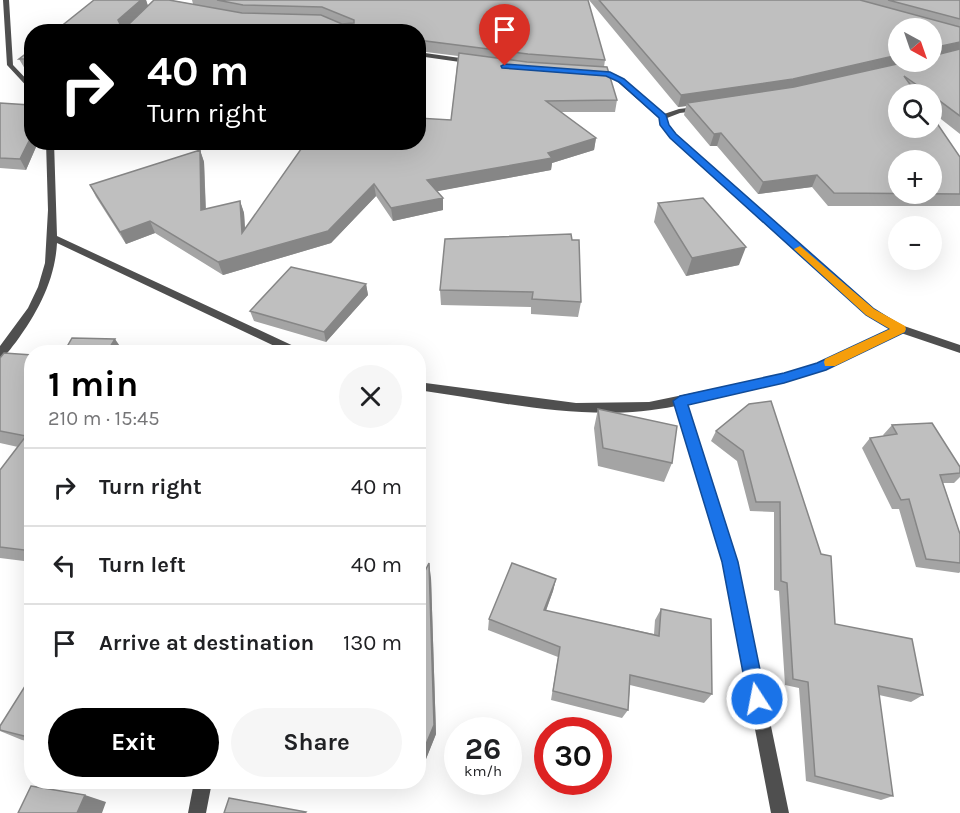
<!DOCTYPE html>
<meta charset="utf-8">
<style>
body{margin:0;font-family:Karla,sans-serif;background:#f6f6f6;color:#202124;height:100vh;display:flex;flex-direction:column;font-size:22px;white-space:nowrap}
*{box-sizing:border-box;margin:0}
p{font-size:20px;color:#757577}
.icon{flex:none;width:33px;height:33px;fill:none;stroke:currentColor;stroke-width:2;stroke-linecap:round;stroke-linejoin:round}
.map{position:relative;flex:1;overflow:hidden}
.sheet{position:absolute;left:24px;top:345px;width:402px;height:444px;display:flex;flex-direction:column;background:#fff;border-radius:24px;box-shadow:0 6px 24px #0002}
.sheet>*{flex:none}
.guide{position:absolute;left:24px;top:24px;width:402px;height:126px;border-radius:24px;box-shadow:0 6px 24px #0002;background:#000;color:#fff;overflow:hidden}
.needle{width:39px;rotate:140deg}
.fabs{position:absolute;left:888px;top:18px;display:grid;gap:12px}
.fabs a{display:grid;place-items:center;width:54px;height:54px;border-radius:50%;background:#fff;box-shadow:0 6px 24px #0002;font-size:30px}
.speed{position:absolute;left:444px;top:717px;display:flex;gap:12px;font-size:30px;font-weight:700;text-align:center}
.speed>*{display:grid;place-content:center;width:78px;height:78px;border-radius:50%;background:#fff;box-shadow:0 6px 24px #0002;line-height:1}
.speed small{font-size:15px;font-weight:400}
.speed .limit{border:9px solid #d22;background:#fff;color:#111}
.pin{position:absolute;display:grid;place-items:center;width:51px;height:51px;color:#fff;margin:-62px -26px;border-radius:50% 50% 50% 0;rotate:-45deg;box-shadow:0 0 6px #0007}
.pin .icon{rotate:45deg}
.me{position:absolute;width:66px;margin:-33px;rotate:349deg;stroke-linejoin:round;filter:drop-shadow(0 0 4px #0008)}
.turn{display:flex;align-items:center;gap:21px;height:126px;padding:0 24px;font-size:27px}
.turn .icon{width:78px;height:78px;stroke-width:2.5}
.turn b{display:block;font-size:42px;line-height:51px}
.round{display:grid;place-items:center;flex:none;width:63px;height:63px;border-radius:32px;background:#f6f6f6}
.headline{display:flex;align-items:center;justify-content:space-between;height:102px;padding:0 24px}
h1{font-size:36px;font-weight:700;line-height:45px;color:#000}
.cta{display:flex;gap:12px;margin-top:auto;padding:12px 24px}
.cta a{flex:1;height:69px;border-radius:36px;background:#000;color:#fff;font-size:24px;font-weight:700;line-height:69px;text-align:center}
.cta a+a{background:#f6f6f6;color:#202124}
ul{padding:0;list-style:none}
li{display:flex;align-items:center;gap:18px;height:78px;padding:0 24px;border-top:2px solid #e0e0e0}
li div{flex:1}
li b{display:block;font-size:22px}
li em{font-style:normal}
.map>svg:first-child{display:block}
</style>
<div class="map">
<svg width="960" height="813" viewBox="0 0 960 813">
<rect width="100%" height="100%" fill="#fff"/>
<g fill="none" stroke-linecap="round" stroke-linejoin="round">
<path fill="#4f4f4f" fill-rule="evenodd" d="M3 0H9L13 65 32 85V92L7 65Z
M418 52 474 60 477 62 474 64 418 56Z
M596 71 617 75 664 114 679 109 703 106V110L680 113 667 118 669 125 676 134 874 309 904 326 960 345V353L901 333 825 369 789 381 687 404 737 562 789 813H771L723 562 676 406C591 424 503 402 418 390V382L576 403 649 402 784 374 817 363 891 329 866 315 670 138 661 125 659 118 613 78 594 74 593 73Z
M46 142H54L57 236 300 349 301 352H287L57 243C55 280 38 312 16 342 11 348 7 355 0 358V346L28 308 38 287 45 263 48 210Z
M194 782H212L206 813H188Z"/>
</g>
<path fill="#a4a4a4" d="M94 0H146L148 6 154 0H169L193 4 192 0H588L605 60 604 67H607L617 100 615 112H561L596 138 594 150 552 163 551 170 437 191 443 198V210L393 221 376 196 331 243 223 275 155 233 126 244 96 197 90 185 200 150 204 162 206 209 240 201 244 213 245 229 306 142H418V118L451 120 458 56 418 51V32H54Z
M589 0H960V134L932 112V94H898L960 157V206H828L812 187 758 194 717 146H710L684 115 686 106 678 107Z
M32 49V70L25 69 19 59Z
M0 103 30 105 32 108V142H37L40 147H36L26 170 0 168Z
M658 203 739 265 686 276 654 222Z
M572 240 581 302 578 317 531 314V307L441 305 440 290Z
M366 284 368 295 326 342 254 321 250 311Z
M32 355V562L0 558V470L18 447 0 443V358Z
M749 404 835 624 923 695 911 702 879 695 893 796 881 800 806 781 799 688 785 685 779 591 774 590V512L750 511 737 461 711 441 716 431Z
M598 409 672 463 664 482 598 466 594 428Z
M892 425 960 473V477L954 483H943L960 534V572L959 573 916 567 899 509H892L862 448 870 438 884 436 883 435Z
M431 578 436 734 422 769 418 767V585Z
M556 579 553 591 546 611 654 634 655 620 661 609 712 694 704 703 630 685 628 710 622 718 551 700 558 657 488 630 489 619Z
M32 675V742L22 740 0 731Z"/>
<path fill="#868686" d="M141 0H146L148 6 122 30 118 20Z
M960 42V52L932 58V48Z
M898 55V62H916L789 91 687 103 686 106 678 107 681 95Z
M30 105 32 108V137H31L32 142H34L36 147 26 170 20 159 28 132Z
M721 133 717 146H710L714 134Z
M596 138 594 150 552 163 551 170 428 193 427 180 548 153Z
M200 150 204 162 206 223 201 210Z
M817 175 812 187 758 194 763 182Z
M374 184 376 196 331 243 223 275 218 262Z
M443 198V210L393 221 391 208Z
M240 201 244 213 246 245 242 233Z
M150 221 155 233 126 244 120 232Z
M746 247 739 265 686 276 692 258Z
M366 284 368 295 326 342 324 332Z
M115 339 124 352H107Z
M429 563 431 578 436 734 422 769 419 761Z
M556 579 553 591 542 621 544 610Z
M85 795 106 802 102 813H77Z"/>
<path fill="#bfbfbf" stroke="#868686" stroke-width="1.5" fill-rule="evenodd" d="M94 0H141L118 20 120 24H129L154 0H169L242 13 321 15 342 24 354 23V20L322 7 243 5 217 0H588L605 60 528 54 418 40V32H54Z
M599 0H860L960 27V42L932 48V28H898V55L793 79 681 95Z
M888 0H960V19Z
M32 49V59H19Z
M960 49V116L932 95V94H930L904 76 917 94H898V128H932V116L960 157V194L834 193 817 175 763 182 721 133 714 134 687 103 794 87 906 62H932V56ZM898 160H932V194H898Z
M459 53 527 62 607 67 617 100 546 101 596 138 548 153 552 158 427 180 443 198 391 208 374 184 328 231 218 262 150 221 120 232 90 185 200 150 201 210 240 201 242 233 306 142H418V118L451 120Z
M0 103 30 105 28 132 32 135V137H31L20 159 0 158Z
M703 198 746 247 692 258 658 203Z
M571 234 572 240H579L581 302 532 299 533 292 440 290 445 239Z
M291 267 366 284 324 332 250 311Z
M72 338 115 339 107 352H64Z
M4 353 32 355V551L0 547V470L26 436 0 431V358Z
M771 401 821 554 831 556 835 624 912 639 923 695 878 686 893 796 815 776 808 682 793 679 787 583 781 581 780 502H756L743 451 716 431 749 404Z
M598 409 677 426 672 463 603 448Z
M932 423 960 467V473L940 475 960 534V563L926 559 909 499 901 500 870 438 897 434 892 425Z
M429 563 434 725 419 761H418V585Z
M512 563 556 579 544 610 659 636 661 609 711 619 712 694 630 675 628 710 553 691 560 647 489 619Z
M32 675V738L0 730V726Z
M31 786 85 795 77 813H18Z
M229 798 306 812 305 813H224Z"/>
<path fill="#1a73e8" stroke="#114b97" stroke-width="1.5" d="M505 64 610 72 624 79 666 115 669 125 676 134 874 309 906 329 905 332 826 370 784 383 688 405 738 562 766 699 764 705 757 708 750 705 748 699 722 562 673 401 680 396 784 373 817 363 890 329 866 315 670 138 660 125 659 118 619 82 606 76 502 68 501 66Z"/>
<path fill="#f59e0b" d="M800 246 874 309 905 326 906 329 905 332 835 366H825L824 362 825 359 890 329 866 315 796 251 794 249Z"/>
</svg>
<div class="fabs">
<a><svg class="needle" viewBox="-14 -14 28 28"><path d="M0-13l5 13h-10z" fill="#e53935"/><path d="M0 13l5-13h-10z" fill="#757577"/></svg></a>
<a><svg class="icon" aria-label="search" viewBox="0 0 24 24"><circle cx="10" cy="10" r="6"/><path d="M15 15l6 6"/></svg></a>
<a>+</a>
<a>−</a>
</div>
<div class="speed"><div>26<small>km/h</small></div><div class="limit">30</div></div>
<div class="pin" style="left:505px;top:66px;background:#d93025"><svg class="icon" aria-label="arrive" viewBox="0 0 24 24"><path d="M6 21V4h12l-3 4 3 4H6"/></svg></div>
<svg class="me" style="left:757px;top:699px" viewBox="-20 -20 40 40"><circle r="17" fill="#1a73e8" stroke="#fff" stroke-width="3"/><path d="M0-11L8 9 0 5-8 9z" fill="#fff"/></svg>
<div class="guide">
<div class="turn"><svg class="icon" aria-label="right" viewBox="0 0 24 24"><path d="M7 20v-9h11M14 6l5 5-5 5"/></svg><div><b>40 m</b>Turn right</div></div>
</div>
<section class="sheet">
<div class="headline"><div><h1>1 min</h1><p>210 m · 15:45</p></div><a class="round"><svg class="icon" aria-label="close" viewBox="0 0 24 24"><path d="M6 6l12 12M18 6L6 18"/></svg></a></div>
<ul>
<li><svg class="icon" aria-label="right" viewBox="0 0 24 24"><path d="M7 20v-9h11M14 6l5 5-5 5"/></svg><div><b>Turn right</b></div><em>40 m</em></li>
<li><svg class="icon" aria-label="left" viewBox="0 0 24 24"><path d="M17 20v-9H6M10 6l-5 5 5 5"/></svg><div><b>Turn left</b></div><em>40 m</em></li>
<li><svg class="icon" aria-label="arrive" viewBox="0 0 24 24"><path d="M6 21V4h12l-3 4 3 4H6"/></svg><div><b>Arrive at destination</b></div><em>130 m</em></li>
</ul>
<div class="cta"><a>Exit</a><a>Share</a></div>
</section>
</div>
